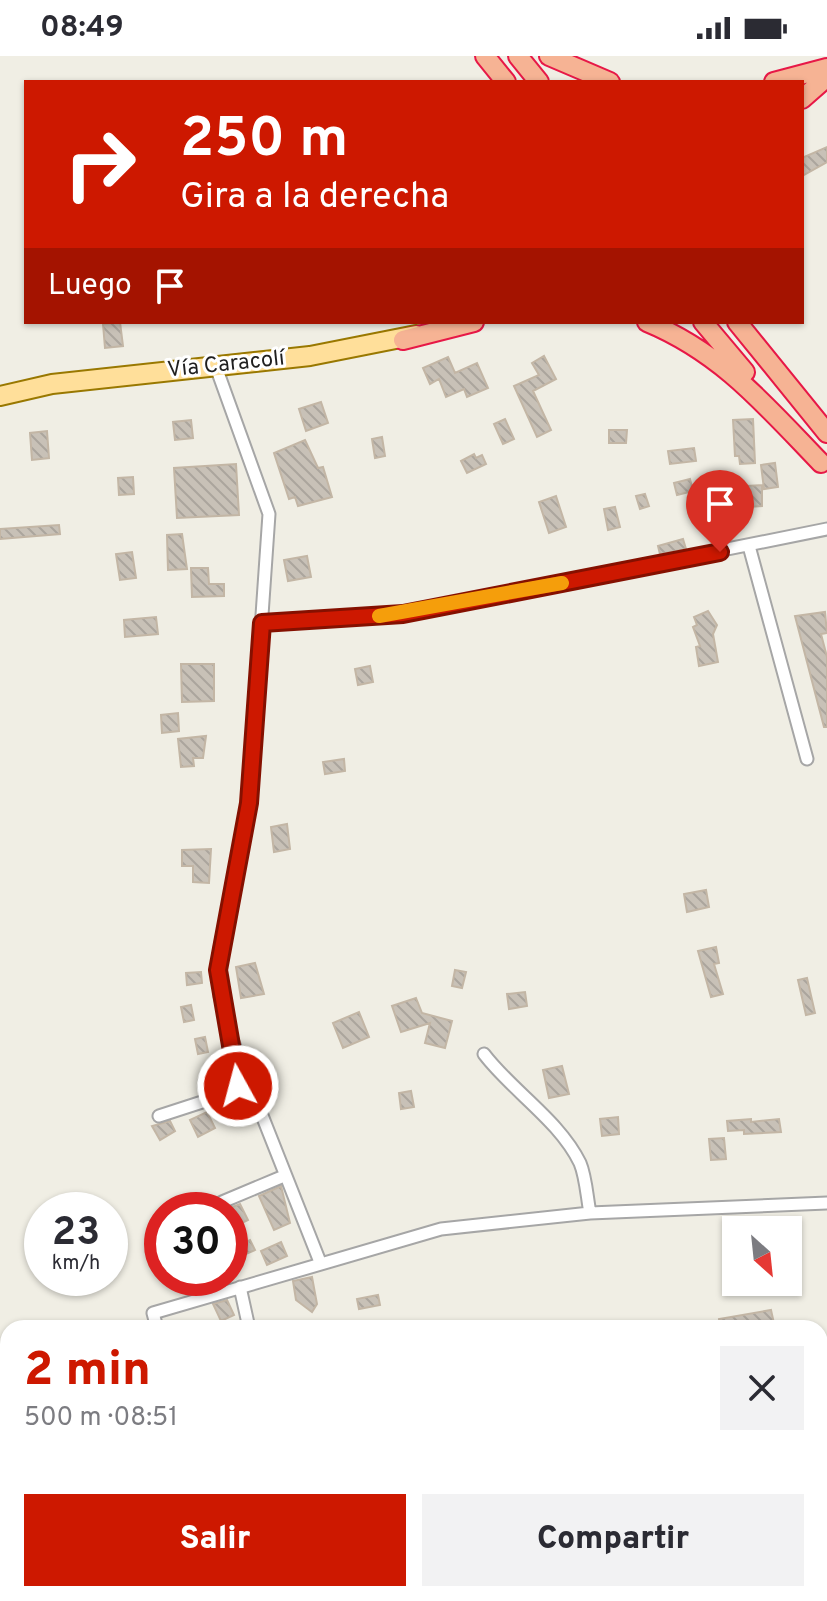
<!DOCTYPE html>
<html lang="es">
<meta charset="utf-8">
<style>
body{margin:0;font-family:Overpass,sans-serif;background:#f2f2f3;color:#2b2b33;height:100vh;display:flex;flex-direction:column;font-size:30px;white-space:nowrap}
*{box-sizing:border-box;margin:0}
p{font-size:26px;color:#7c7c81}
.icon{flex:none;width:44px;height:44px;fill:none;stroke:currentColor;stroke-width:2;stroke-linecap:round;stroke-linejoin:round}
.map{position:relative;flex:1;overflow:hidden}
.panel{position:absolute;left:0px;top:1264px;width:828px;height:282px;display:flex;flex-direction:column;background:#fff;border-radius:24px 24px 0 0;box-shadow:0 2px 6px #0004}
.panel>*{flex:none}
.guide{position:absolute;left:24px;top:24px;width:780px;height:244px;border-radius:0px;box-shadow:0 2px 6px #0004;background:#cd1800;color:#fff;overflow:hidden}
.needle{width:52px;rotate:153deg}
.tools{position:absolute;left:722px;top:1160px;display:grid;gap:16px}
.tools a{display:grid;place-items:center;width:80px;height:80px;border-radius:0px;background:#fff;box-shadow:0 2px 6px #0004;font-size:40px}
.speed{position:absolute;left:24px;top:1136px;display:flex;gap:16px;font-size:40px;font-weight:700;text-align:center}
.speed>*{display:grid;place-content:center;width:104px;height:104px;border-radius:50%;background:#fff;box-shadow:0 2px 6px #0004;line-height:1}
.speed small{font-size:20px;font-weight:400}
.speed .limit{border:12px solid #d22;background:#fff;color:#111}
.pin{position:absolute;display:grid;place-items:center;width:68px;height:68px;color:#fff;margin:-82px -34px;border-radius:50% 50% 50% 0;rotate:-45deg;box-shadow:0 0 8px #0007}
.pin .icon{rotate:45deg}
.me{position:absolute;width:88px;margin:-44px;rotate:353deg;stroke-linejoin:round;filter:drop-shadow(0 0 6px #0008)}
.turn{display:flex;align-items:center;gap:28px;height:168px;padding:0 24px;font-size:36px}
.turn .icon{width:104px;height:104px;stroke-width:2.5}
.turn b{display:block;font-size:56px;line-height:68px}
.then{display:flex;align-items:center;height:76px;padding:0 24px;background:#0003;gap:16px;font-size:30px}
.round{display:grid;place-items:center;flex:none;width:84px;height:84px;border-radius:0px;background:#f2f2f3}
.headline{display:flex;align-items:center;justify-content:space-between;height:136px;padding:0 24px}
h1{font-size:48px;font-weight:800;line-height:60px;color:#cd1800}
.button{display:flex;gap:16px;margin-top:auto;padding:16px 24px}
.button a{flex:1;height:92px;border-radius:0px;background:#cd1800;color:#fff;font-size:32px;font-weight:800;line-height:92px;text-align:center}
.button a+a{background:#f2f2f3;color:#2b2b33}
.status{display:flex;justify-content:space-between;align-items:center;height:56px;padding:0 40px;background:#fff;direction:ltr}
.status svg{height:22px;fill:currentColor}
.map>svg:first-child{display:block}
</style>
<div class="status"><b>08:49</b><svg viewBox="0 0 49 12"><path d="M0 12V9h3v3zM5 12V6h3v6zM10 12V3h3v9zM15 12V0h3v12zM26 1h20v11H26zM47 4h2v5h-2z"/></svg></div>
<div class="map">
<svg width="827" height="1545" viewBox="0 0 827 1545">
<defs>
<pattern id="building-back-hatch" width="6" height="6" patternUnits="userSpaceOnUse" patternTransform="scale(2)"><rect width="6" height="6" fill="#c8c1b7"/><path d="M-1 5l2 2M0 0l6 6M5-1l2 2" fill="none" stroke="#aba59d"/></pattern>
</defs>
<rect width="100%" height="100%" fill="#f0eee4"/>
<path fill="url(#building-back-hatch)" stroke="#c3b6a5" stroke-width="2" d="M827 91V106L802 120V102Z
M120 266 123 290 105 292 103 268Z
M544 300 556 323 533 335 551 374 537 381 514 330 539 319 532 307Z
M448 301 455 317 477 307 488 332 467 341 464 333 446 341 439 323 430 328 423 312Z
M321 346 328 367 306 375 299 353Z
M505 363 514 383 503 388 494 368Z
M753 363 755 407 740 408 739 400H735L733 364Z
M191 364 193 382 175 384 173 366Z
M609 374H627L626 387H609Z
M47 375 49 402 32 404 30 377Z
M382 381 385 400 375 402 372 383Z
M305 384 318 412 323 411 332 441 298 450 295 441 289 443 274 397Z
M694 392 696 405 670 408 668 395Z
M474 398 476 402 482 399 486 408 467 417 461 405Z
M775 407 778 431 764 433 761 409Z
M236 408 239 459 177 462 174 412Z
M133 421 134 438 119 439 118 422Z
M690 423 693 435 677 439 674 427Z
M762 429V450L732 452 731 431Z
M645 438 649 450 640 453 636 440Z
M556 440 566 471 549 477 539 446Z
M615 451 620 471 608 474 604 453Z
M731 454 733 467 722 469 720 456Z
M59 469 60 478 0 483V473Z
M182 478 187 513 168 514 167 479Z
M683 483 686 493 660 498 658 490Z
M132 496 136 522 120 524 116 498Z
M307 500 311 521 288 525 284 504Z
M191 512H208L209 528H224V540L192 541Z
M708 555 717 569 713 578 718 606 699 610 696 591 700 590 693 571 697 569 694 561Z
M825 556 827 577 821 578 827 601V671H824L795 560Z
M156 561 158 578 125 581 124 564Z
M181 608H214V645L182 646Z
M370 610 373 626 358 629 355 613Z
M178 657 179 675 162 677 161 659Z
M206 680 203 702H193L194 710 181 711 178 683Z
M344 703 345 715 325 718 323 706Z
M287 768 290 793 274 796 271 771Z
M211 793 209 827 193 826V810H182V794Z
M706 834 709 851 687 856 684 838Z
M716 891 719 907 714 908 723 938 711 941 698 895Z
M255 907 264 938 241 942 236 911Z
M455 914 466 916 462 932 452 930Z
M201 916 202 927 187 929 186 917Z
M807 922 815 957 806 959 798 924Z
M525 936 527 950 509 953 507 938Z
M416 942 422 957 452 965 445 992 425 987 430 967 401 976 392 950Z
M191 949 194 964 184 966 181 951Z
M359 956 369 981 343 992 333 967Z
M205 981 208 996 198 998 195 983Z
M562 1010 569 1038 549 1042 543 1014Z
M411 1035 414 1051 401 1053 399 1037Z
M207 1056 215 1072 198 1081 190 1064Z
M618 1061 619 1078 602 1080 600 1063Z
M751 1063V1066L779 1063 781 1076 744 1078V1074L728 1075 727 1065Z
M170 1065 175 1075 160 1084 152 1070Z
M724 1082 726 1103 711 1104 709 1083Z
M281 1130 290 1167 274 1174 259 1140Z
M240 1148 248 1164 233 1171 230 1152Z
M250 1184 255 1194 239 1201 234 1192Z
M281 1186 287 1200 267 1209 261 1195Z
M312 1221 317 1248 312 1256 296 1244 293 1225Z
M378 1239 380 1249 359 1253 357 1243Z
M227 1244 234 1259 221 1265 213 1248Z
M771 1254 775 1272H720L719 1263Z"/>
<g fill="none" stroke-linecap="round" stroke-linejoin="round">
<defs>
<path id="minor" d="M216 311 269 458 249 747 220 892V940L231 981 320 1206
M749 490 807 703
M262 567 403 558 827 473
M484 998C512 1035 559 1064 580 1107 586 1121 587 1142 590 1157
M159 1060 236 1035 233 995
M222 1146 284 1120
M240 1231 249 1272
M157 1272 153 1257 441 1173 590 1157 827 1147
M0 1405 8 1400"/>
<path id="primary" d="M0 340 52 328 310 300 416 279"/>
<path id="trunk" d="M485 0 506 26
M518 0 539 26
M549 0 610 26
M774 26 827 12
M802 43 827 21
M647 266C722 297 766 350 821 407
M703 266 745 316
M737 266 827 377
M403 284 474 266"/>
</defs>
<use href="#minor" stroke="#a6a6a6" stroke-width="15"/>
<use href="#primary" stroke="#997800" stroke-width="22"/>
<use href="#trunk" stroke="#e71847" stroke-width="22"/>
<use href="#minor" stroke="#fff" stroke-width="11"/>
<use href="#primary" stroke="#ffdf9a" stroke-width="18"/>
<use href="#trunk" stroke="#f6b394" stroke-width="18"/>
</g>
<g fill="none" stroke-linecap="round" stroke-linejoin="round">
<defs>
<path id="route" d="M238 1030 218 914 249 747 262 567 403 558 720 496"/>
</defs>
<use href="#route" stroke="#851000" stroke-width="20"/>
<use href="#route" stroke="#cd1800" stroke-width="14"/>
<path stroke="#f59e0b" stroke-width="14" d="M379 560 562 527"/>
</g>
<g text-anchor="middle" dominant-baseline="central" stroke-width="6" stroke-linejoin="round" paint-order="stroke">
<g font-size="22" fill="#1f1f1f" stroke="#fff">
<text transform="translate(226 309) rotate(-6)">Vía Caracolí</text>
</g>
</g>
</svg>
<div class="tools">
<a><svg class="needle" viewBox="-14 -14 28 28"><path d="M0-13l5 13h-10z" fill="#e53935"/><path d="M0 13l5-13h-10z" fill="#7c7c81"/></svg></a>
</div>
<div class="speed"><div>23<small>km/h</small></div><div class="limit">30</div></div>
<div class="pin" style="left:720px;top:496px;background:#d93025"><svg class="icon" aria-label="arrive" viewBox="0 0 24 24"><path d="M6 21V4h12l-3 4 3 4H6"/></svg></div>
<svg class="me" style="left:238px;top:1030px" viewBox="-20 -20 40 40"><circle r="17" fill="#cd1800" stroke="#fff" stroke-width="3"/><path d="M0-11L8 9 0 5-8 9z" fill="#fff"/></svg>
<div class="guide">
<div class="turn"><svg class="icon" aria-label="right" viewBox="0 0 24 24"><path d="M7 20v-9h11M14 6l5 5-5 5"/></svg><div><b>250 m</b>Gira a la derecha</div></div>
<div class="then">Luego<svg class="icon" aria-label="arrive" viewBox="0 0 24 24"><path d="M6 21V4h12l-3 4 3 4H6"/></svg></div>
</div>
<section class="panel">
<div class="headline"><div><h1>2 min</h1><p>500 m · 08:51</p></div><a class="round"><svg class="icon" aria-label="close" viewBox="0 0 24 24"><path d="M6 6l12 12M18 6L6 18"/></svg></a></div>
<div class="button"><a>Salir</a><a>Compartir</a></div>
</section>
</div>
